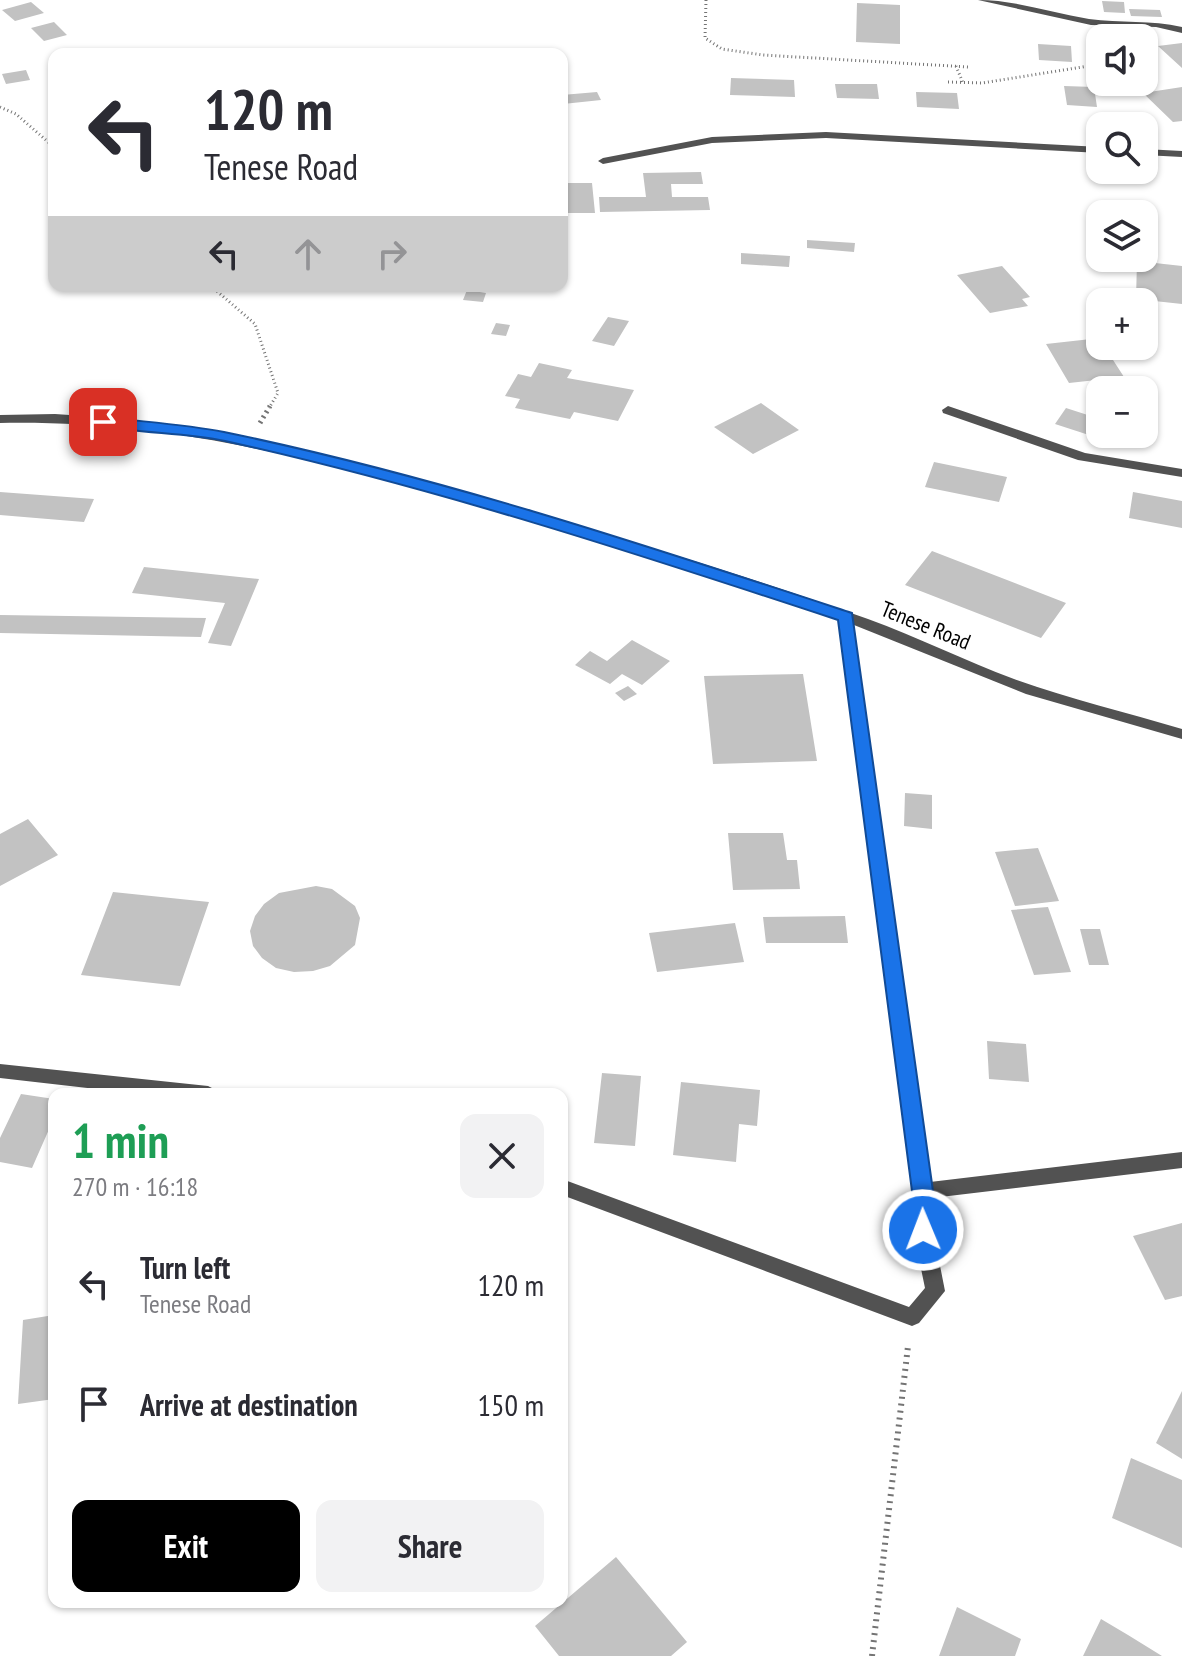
<!DOCTYPE html>
<meta charset="utf-8">
<style>
body{margin:0;font-family:"PT Sans Narrow",sans-serif;background:#f2f2f3;color:#2b2b33;height:100vh;display:flex;flex-direction:column;font-size:30px;white-space:nowrap}
*{box-sizing:border-box;margin:0}
p{font-size:26px;color:#7c7c81}
.icon{flex:none;width:44px;height:44px;fill:none;stroke:currentColor;stroke-width:2;stroke-linecap:round;stroke-linejoin:round}
.map{position:relative;flex:1;overflow:hidden}
.details{position:absolute;left:48px;top:1088px;width:520px;height:520px;display:flex;flex-direction:column;background:#fff;border-radius:16px;box-shadow:0 2px 6px #0004}
.details>*{flex:none}
.top-card{position:absolute;left:48px;top:48px;width:520px;height:244px;border-radius:16px;box-shadow:0 2px 6px #0004;background:#fff;color:#2b2b33;overflow:hidden}
.buttons{position:absolute;left:1086px;top:24px;display:grid;gap:16px}
.buttons a{display:grid;place-items:center;width:72px;height:72px;border-radius:16px;background:#fff;box-shadow:0 2px 6px #0004;font-size:40px}
.pin{position:absolute;display:grid;place-items:center;width:68px;height:68px;color:#fff;margin:-34px;border-radius:16px;box-shadow:0 4px 12px #0006}
.me{position:absolute;width:88px;margin:-44px;rotate:359deg;stroke-linejoin:round;filter:drop-shadow(0 0 6px #0008)}
.turn{display:flex;align-items:center;gap:28px;height:168px;padding:0 24px;font-size:36px}
.turn .icon{width:104px;height:104px;stroke-width:2.5}
.turn b{display:block;font-size:56px;line-height:68px}
.lanes{display:flex;align-items:center;height:76px;padding:0 24px;background:#0003;justify-content:center;gap:40px;direction:ltr}
.lanes .off{opacity:.35}
.round{display:grid;place-items:center;flex:none;width:84px;height:84px;border-radius:16px;background:#f2f2f3}
.headline{display:flex;align-items:center;justify-content:space-between;height:136px;padding:0 24px}
h1{font-size:48px;font-weight:700;line-height:60px;color:#1e9e55}
.primary-button{display:flex;gap:16px;margin-top:auto;padding:16px 24px}
.primary-button a{flex:1;height:92px;border-radius:16px;background:#000;color:#fff;font-size:32px;font-weight:700;line-height:92px;text-align:center}
.primary-button a+a{background:#f2f2f3;color:#2b2b33}
ul{padding:0;list-style:none}
li{display:flex;align-items:center;gap:24px;height:120px;padding:0 24px}
li div{flex:1}
li b{display:block;font-size:30px}
li em{font-style:normal}
.map>svg:first-child{display:block}
</style>
<div class="map">
<svg width="1182" height="1656" viewBox="0 0 1182 1656">
<rect width="100%" height="100%" fill="#fff"/>
<path fill="#c2c2c2" d="M1102 1 1124 2 1125 13 1104 12Z
M31 2 44 13 15 21 2 10Z
M857 3 900 5V44L856 42Z
M1129 9 1160 10 1162 17 1131 16Z
M54 22 67 35 44 41 31 28Z
M1182 43V68L1158 46Z
M1038 44 1071 46 1072 62 1039 60Z
M26 70 30 80 6 84 2 74Z
M731 78 794 80 795 97 730 95Z
M835 84H877L879 99 837 98Z
M1064 86 1094 87 1097 107 1067 105Z
M1182 87V121L1173 122 1143 93Z
M597 92 601 100 563 104 562 99V95Z
M916 92 957 93 959 109 917 107Z
M701 172 703 184H671L672 197H708L710 210 600 212 599 197H646L643 173Z
M566 183H592L595 213H568Z
M807 240 855 243 854 252 807 248Z
M741 253 790 256 789 267 741 264Z
M1137 261 1182 266V304L1136 299Z
M1002 266 1030 297 1022 299 1028 306 990 313 957 275Z
M467 290 486 293 483 302 463 300Z
M608 317 629 321 614 346 592 341Z
M496 323 510 325 506 336 491 334Z
M1100 338V346H1104L1124 377 1069 383 1046 344Z
M539 363 572 370 567 378 634 390 618 421 574 412 570 419 515 408 520 399 505 396 518 374 531 377Z
M761 403 799 430 753 454 714 427Z
M1066 408 1100 419 1092 436 1055 424Z
M934 462 1007 477 999 502 925 487Z
M0 492 94 499 84 522 0 515Z
M1133 492 1182 501V528L1129 518Z
M932 551 1066 603 1041 638 905 585Z
M144 567 259 579 231 646 208 643 225 603 132 593Z
M0 615 206 618 201 637 0 633Z
M632 640 670 661 642 685 622 674 610 684 575 665 590 651 607 661Z
M803 674 817 761 713 764 704 676Z
M628 686 637 694 624 701 615 693Z
M905 793 932 795V829L904 826Z
M28 819 58 855 0 886V834Z
M728 833H783L787 860H797L800 889 733 890Z
M1038 848 1059 901 1015 906 995 852Z
M316 886 332 889 355 906 360 918 355 945 330 966 313 971 294 972 276 968 262 958 253 946 250 931 255 916 264 904 279 893Z
M113 892 209 902 180 986 81 975Z
M1048 907 1071 972 1034 975 1011 910Z
M845 916 848 943H766L763 917Z
M735 923 744 962 657 972 649 933Z
M1080 929H1100L1109 965H1089Z
M987 1041 1026 1044 1029 1082 989 1079Z
M602 1073 641 1076 635 1146 594 1143Z
M681 1082 760 1090 757 1126 739 1124 736 1162 673 1155Z
M21 1094 54 1099V1118L32 1168 0 1162V1138Z
M1182 1223V1296L1165 1300 1133 1236Z
M54 1315V1399L18 1404 23 1320Z
M1182 1391V1459L1156 1443Z
M1131 1458 1182 1480V1548L1112 1518Z
M616 1557 687 1642 671 1656H559L535 1626Z
M957 1607 1021 1639 1015 1656H939Z
M1101 1619 1128 1635 1162 1656H1083Z"/>
<g fill="none" stroke-linecap="round" stroke-linejoin="round">
<path stroke="#747474" stroke-width="3" stroke-dasharray="1 3" stroke-linecap="butt" d="M706 0 705 38 722 49 763 55 968 67
M956 66 963 83
M948 82 982 83 1095 65 1098 46
M0 107 16 114 54 147
M211 286 255 324 278 393 269 408"/>
<path stroke="#747474" stroke-width="5" stroke-dasharray="2 4" stroke-linecap="butt" d="M260 423 270 406"/>
<path stroke="#747474" stroke-width="6" stroke-dasharray="2 5" stroke-linecap="butt" d="M872 1656 908 1346"/>
<path fill="#525252" fill-rule="evenodd" d="M978 0C1016 0 1052 13 1089 19 1120 23 1151 20 1182 27V33L1156 27 1091 25Z
M826 132 1100 147V153L826 138 712 143 603 164 598 161 603 158 712 137Z
M1144 149 1182 151V157L1144 155Z
M948 406 1085 453 1182 469V477L1078 460 943 413 942 410Z"/>
<path fill="#525252" fill-rule="evenodd" d="M55 414C212 423 361 463 511 506 631 541 751 577 868 619 918 637 965 661 1014 679 1069 699 1126 712 1182 729V739L1026 694 854 625 930 1182 1182 1152V1168L932 1198 933 1230 945 1291 919 1323 912 1326 562 1195V1179L909 1307 925 1288 913 1230V1191L839 619C713 576 586 536 458 500 301 456 164 420 0 423V415Z
M0 1064 208 1086 214 1089 217 1094H140L0 1078Z"/>
</g>
<path fill="#1a73e8" stroke="#114b97" stroke-width="2" d="M103 417C143 422 184 424 224 432 437 476 645 545 852 613L933 1191V1230L930 1236 923 1239 915 1236 912 1230V1191L838 620C635 553 433 487 225 441 183 432 140 434 98 425L96 422Z"/>
<g text-anchor="middle" dominant-baseline="central" stroke-width="7" stroke-linejoin="round" paint-order="stroke">
<g font-size="22" fill="#000" stroke="#fff">
<text transform="translate(926 625) rotate(22)">Tenese Road</text>
</g>
</g>
</svg>
<div class="buttons">
<a><svg class="icon" aria-label="sound" viewBox="0 0 24 24"><path d="M4 9h4l5-4v14l-5-4H4zM17 9q2 3 0 6"/></svg></a>
<a><svg class="icon" aria-label="search" viewBox="0 0 24 24"><circle cx="10" cy="10" r="6"/><path d="M15 15l6 6"/></svg></a>
<a><svg class="icon" aria-label="layers" viewBox="0 0 24 24"><path d="M12 4l9 5-9 5-9-5zM3 14l9 5 9-5"/></svg></a>
<a>+</a>
<a>−</a>
</div>
<div class="pin" style="left:103px;top:422px;background:#d93025"><svg class="icon" aria-label="arrive" viewBox="0 0 24 24"><path d="M6 21V4h12l-3 4 3 4H6"/></svg></div>
<svg class="me" style="left:923px;top:1230px" viewBox="-20 -20 40 40"><circle r="17" fill="#1a73e8" stroke="#fff" stroke-width="3"/><path d="M0-11L8 9 0 5-8 9z" fill="#fff"/></svg>
<div class="top-card">
<div class="turn"><svg class="icon" aria-label="left" viewBox="0 0 24 24"><path d="M17 20v-9H6M10 6l-5 5 5 5"/></svg><div><b>120 m</b>Tenese Road</div></div>
<div class="lanes"><svg class="icon" aria-label="left" viewBox="0 0 24 24"><path d="M17 20v-9H6M10 6l-5 5 5 5"/></svg><svg class="icon off" aria-label="ahead" viewBox="0 0 24 24"><path d="M12 20V5M6 11l6-6 6 6"/></svg><svg class="icon off" aria-label="right" viewBox="0 0 24 24"><path d="M7 20v-9h11M14 6l5 5-5 5"/></svg></div>
</div>
<section class="details">
<div class="headline"><div><h1>1 min</h1><p>270 m · 16:18</p></div><a class="round"><svg class="icon" aria-label="close" viewBox="0 0 24 24"><path d="M6 6l12 12M18 6L6 18"/></svg></a></div>
<ul>
<li><svg class="icon" aria-label="left" viewBox="0 0 24 24"><path d="M17 20v-9H6M10 6l-5 5 5 5"/></svg><div><b>Turn left</b><p>Tenese Road</p></div><em>120 m</em></li>
<li><svg class="icon" aria-label="arrive" viewBox="0 0 24 24"><path d="M6 21V4h12l-3 4 3 4H6"/></svg><div><b>Arrive at destination</b></div><em>150 m</em></li>
</ul>
<div class="primary-button"><a>Exit</a><a>Share</a></div>
</section>
</div>
